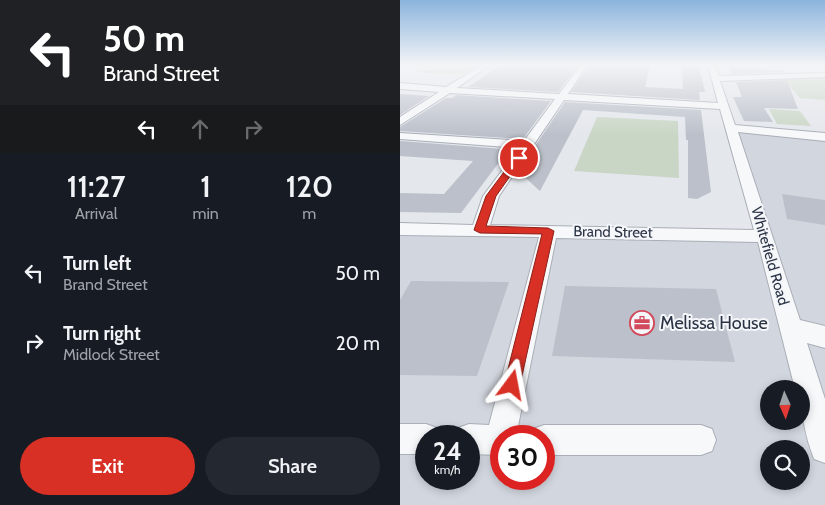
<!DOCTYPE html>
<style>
body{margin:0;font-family:Cabin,sans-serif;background:#242831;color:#f1f3f6;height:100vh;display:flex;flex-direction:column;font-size:19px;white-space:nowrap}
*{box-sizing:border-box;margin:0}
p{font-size:16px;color:#9ea1a6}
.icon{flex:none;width:28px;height:28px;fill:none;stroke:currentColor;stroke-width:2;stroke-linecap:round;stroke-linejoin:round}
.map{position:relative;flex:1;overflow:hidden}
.details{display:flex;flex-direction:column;background:#171b24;width:400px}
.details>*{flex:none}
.banner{background:#202124;color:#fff;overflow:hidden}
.needle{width:32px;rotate:177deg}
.tools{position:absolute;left:360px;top:380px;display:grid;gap:10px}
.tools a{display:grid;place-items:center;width:50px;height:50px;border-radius:50%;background:#171b24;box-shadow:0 2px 8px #0003;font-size:25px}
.speed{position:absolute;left:15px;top:425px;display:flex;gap:10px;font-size:25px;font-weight:700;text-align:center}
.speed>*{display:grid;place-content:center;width:65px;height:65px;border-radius:50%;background:#171b24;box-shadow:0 2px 8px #0003;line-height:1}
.speed small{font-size:12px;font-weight:400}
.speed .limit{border:8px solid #d22;background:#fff;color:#111}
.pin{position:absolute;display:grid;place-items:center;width:42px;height:42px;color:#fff;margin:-21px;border:2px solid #fff;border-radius:50%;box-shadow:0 1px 5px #0007}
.me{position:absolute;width:55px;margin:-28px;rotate:13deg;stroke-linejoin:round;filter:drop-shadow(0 0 4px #0008)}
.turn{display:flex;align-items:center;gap:18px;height:105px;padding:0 20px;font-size:22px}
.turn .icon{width:65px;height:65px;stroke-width:2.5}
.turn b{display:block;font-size:35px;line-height:42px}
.lanes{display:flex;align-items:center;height:48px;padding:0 20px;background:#0003;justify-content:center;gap:25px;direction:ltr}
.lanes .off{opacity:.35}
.eta{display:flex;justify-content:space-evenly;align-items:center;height:85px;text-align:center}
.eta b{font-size:30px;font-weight:600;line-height:35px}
.button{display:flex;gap:10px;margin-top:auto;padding:10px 20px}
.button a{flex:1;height:58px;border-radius:30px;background:#d93025;color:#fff;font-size:20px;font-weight:600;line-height:58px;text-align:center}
.button a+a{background:#242831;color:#f1f3f6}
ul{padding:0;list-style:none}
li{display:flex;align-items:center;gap:15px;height:70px;padding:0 20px}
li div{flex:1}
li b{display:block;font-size:19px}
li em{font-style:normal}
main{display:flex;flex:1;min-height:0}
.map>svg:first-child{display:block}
</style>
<main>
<section class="details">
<div class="banner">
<div class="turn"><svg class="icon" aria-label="left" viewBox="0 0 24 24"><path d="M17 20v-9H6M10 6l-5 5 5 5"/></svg><div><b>50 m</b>Brand Street</div></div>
<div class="lanes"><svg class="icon" aria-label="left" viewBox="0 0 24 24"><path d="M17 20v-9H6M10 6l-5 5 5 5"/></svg><svg class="icon off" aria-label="ahead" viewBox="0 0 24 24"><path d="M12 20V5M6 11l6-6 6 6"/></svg><svg class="icon off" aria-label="right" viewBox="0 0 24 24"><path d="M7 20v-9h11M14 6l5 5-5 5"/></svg></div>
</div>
<div class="eta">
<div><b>11:27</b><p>Arrival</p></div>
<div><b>1</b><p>min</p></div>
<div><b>120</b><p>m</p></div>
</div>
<ul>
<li><svg class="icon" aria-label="left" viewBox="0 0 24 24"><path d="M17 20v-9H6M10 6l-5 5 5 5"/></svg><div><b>Turn left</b><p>Brand Street</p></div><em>50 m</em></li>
<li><svg class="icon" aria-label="right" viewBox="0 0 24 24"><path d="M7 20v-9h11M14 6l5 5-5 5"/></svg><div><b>Turn right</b><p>Midlock Street</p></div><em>20 m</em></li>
</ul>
<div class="button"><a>Exit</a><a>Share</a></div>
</section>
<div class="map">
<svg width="425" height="505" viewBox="0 0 425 505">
<rect width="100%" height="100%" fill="#e4e7ec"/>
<path fill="#d2d6de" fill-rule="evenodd" d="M332 128 425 137V505H0V231L365 236ZM369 389H401V421H369ZM26 436H69V479H26ZM101 436H144V479H101ZM369 449H401V481H369Z"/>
<path fill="#c9d6c5" d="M76 66 63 74 26 73 14 71Z
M382 77H425V100L400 98Z
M369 109 400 111 411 126 377 124Z
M197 117 278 121 279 178 174 171Z"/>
<path fill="#bbc0ca" d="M101 65H179L158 92 68 87Z
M189 65H250L245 87 283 89 282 65H299L305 92H299L300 100 171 92Z
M329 67 383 71 384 72 332 74Z
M387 80 398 109 364 108 373 122 344 121 333 97H342L336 82Z
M0 94 29 96 0 115Z
M56 95 151 101 123 139 0 131V127L46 98H52Z
M165 102 301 110 311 192 297 199 288 198V140H286L285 117 183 110 140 191 118 171Z
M0 141 115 150 107 161 103 157 61 213 0 212V193L44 194 73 161 0 156Z
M382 194 425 200V225L387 219Z
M11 281 109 282 77 376 0 375V300Z
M165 286 316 289 335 362 152 356Z"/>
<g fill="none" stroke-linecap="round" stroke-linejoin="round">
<defs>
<path id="street" d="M82 65H90L57 88 159 94 181 65H187L168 94 318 103 308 65H314L319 76 425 73V77L320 81 335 125 425 133V141L338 132 400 320 425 326V348L407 343 425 399V463L414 459C405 436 401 413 401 389H395L358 242 156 238 116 436H101V455L69 454V436H55L58 428 69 424 89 425 139 237 0 235V223L73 225 83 196 119 148 0 139V133L124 141 155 99 50 93 0 125V117L39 92 0 89V83L46 87ZM164 100 320 109 354 230 90 225 99 196Z
M0 424H26L37 428 40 436H26V454H0Z
M144 425H301L312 429 316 440 312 451 301 455H144V436H130L133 429Z"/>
</defs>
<use href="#street" stroke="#a9aeb7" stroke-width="2"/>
<use href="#street" fill="#f7f8fa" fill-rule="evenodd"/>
</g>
<linearGradient id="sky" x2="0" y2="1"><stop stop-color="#8bb4dd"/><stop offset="0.48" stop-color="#f3f4f6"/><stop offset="1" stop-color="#f3f4f6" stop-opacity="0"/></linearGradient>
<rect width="425" height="135" fill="url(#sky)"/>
<path fill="#d93025" stroke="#8d1f18" d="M116 156 123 158 96 196 86 226 148 228 154 231 120 385 118 391 112 393 106 391 104 385 142 234 80 233 74 230 86 196Z"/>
<defs>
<symbol id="office-ring" viewBox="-11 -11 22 22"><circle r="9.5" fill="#f4f6f9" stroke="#d1495b" stroke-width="1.5"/><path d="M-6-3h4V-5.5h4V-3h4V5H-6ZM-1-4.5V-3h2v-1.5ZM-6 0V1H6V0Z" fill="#d1495b"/></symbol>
</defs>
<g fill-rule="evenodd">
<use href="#office-ring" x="228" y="309" width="28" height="28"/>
</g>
<g text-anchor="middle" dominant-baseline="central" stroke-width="4" stroke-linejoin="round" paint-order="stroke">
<g font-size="15" fill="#2b3445" stroke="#f4f6f9">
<text transform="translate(213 232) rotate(1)">Brand Street</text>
<text transform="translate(370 256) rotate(74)">Whitefield Road</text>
</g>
<g font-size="18" fill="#2b3445" stroke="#f4f6f9" text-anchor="start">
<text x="260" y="323">Melissa House</text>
</g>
</g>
</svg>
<div class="tools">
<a><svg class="needle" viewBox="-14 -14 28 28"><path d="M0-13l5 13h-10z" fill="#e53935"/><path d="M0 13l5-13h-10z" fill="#9ea1a6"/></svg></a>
<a><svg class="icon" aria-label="search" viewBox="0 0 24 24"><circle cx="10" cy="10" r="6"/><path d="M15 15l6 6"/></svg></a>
</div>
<div class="speed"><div>24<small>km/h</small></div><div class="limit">30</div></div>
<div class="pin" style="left:119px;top:158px;background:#d93025"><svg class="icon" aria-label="arrive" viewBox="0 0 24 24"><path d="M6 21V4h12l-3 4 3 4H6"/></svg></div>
<svg class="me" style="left:112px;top:385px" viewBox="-20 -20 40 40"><path d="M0-17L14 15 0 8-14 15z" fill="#d93025" stroke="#fff" stroke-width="4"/></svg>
</div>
</main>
